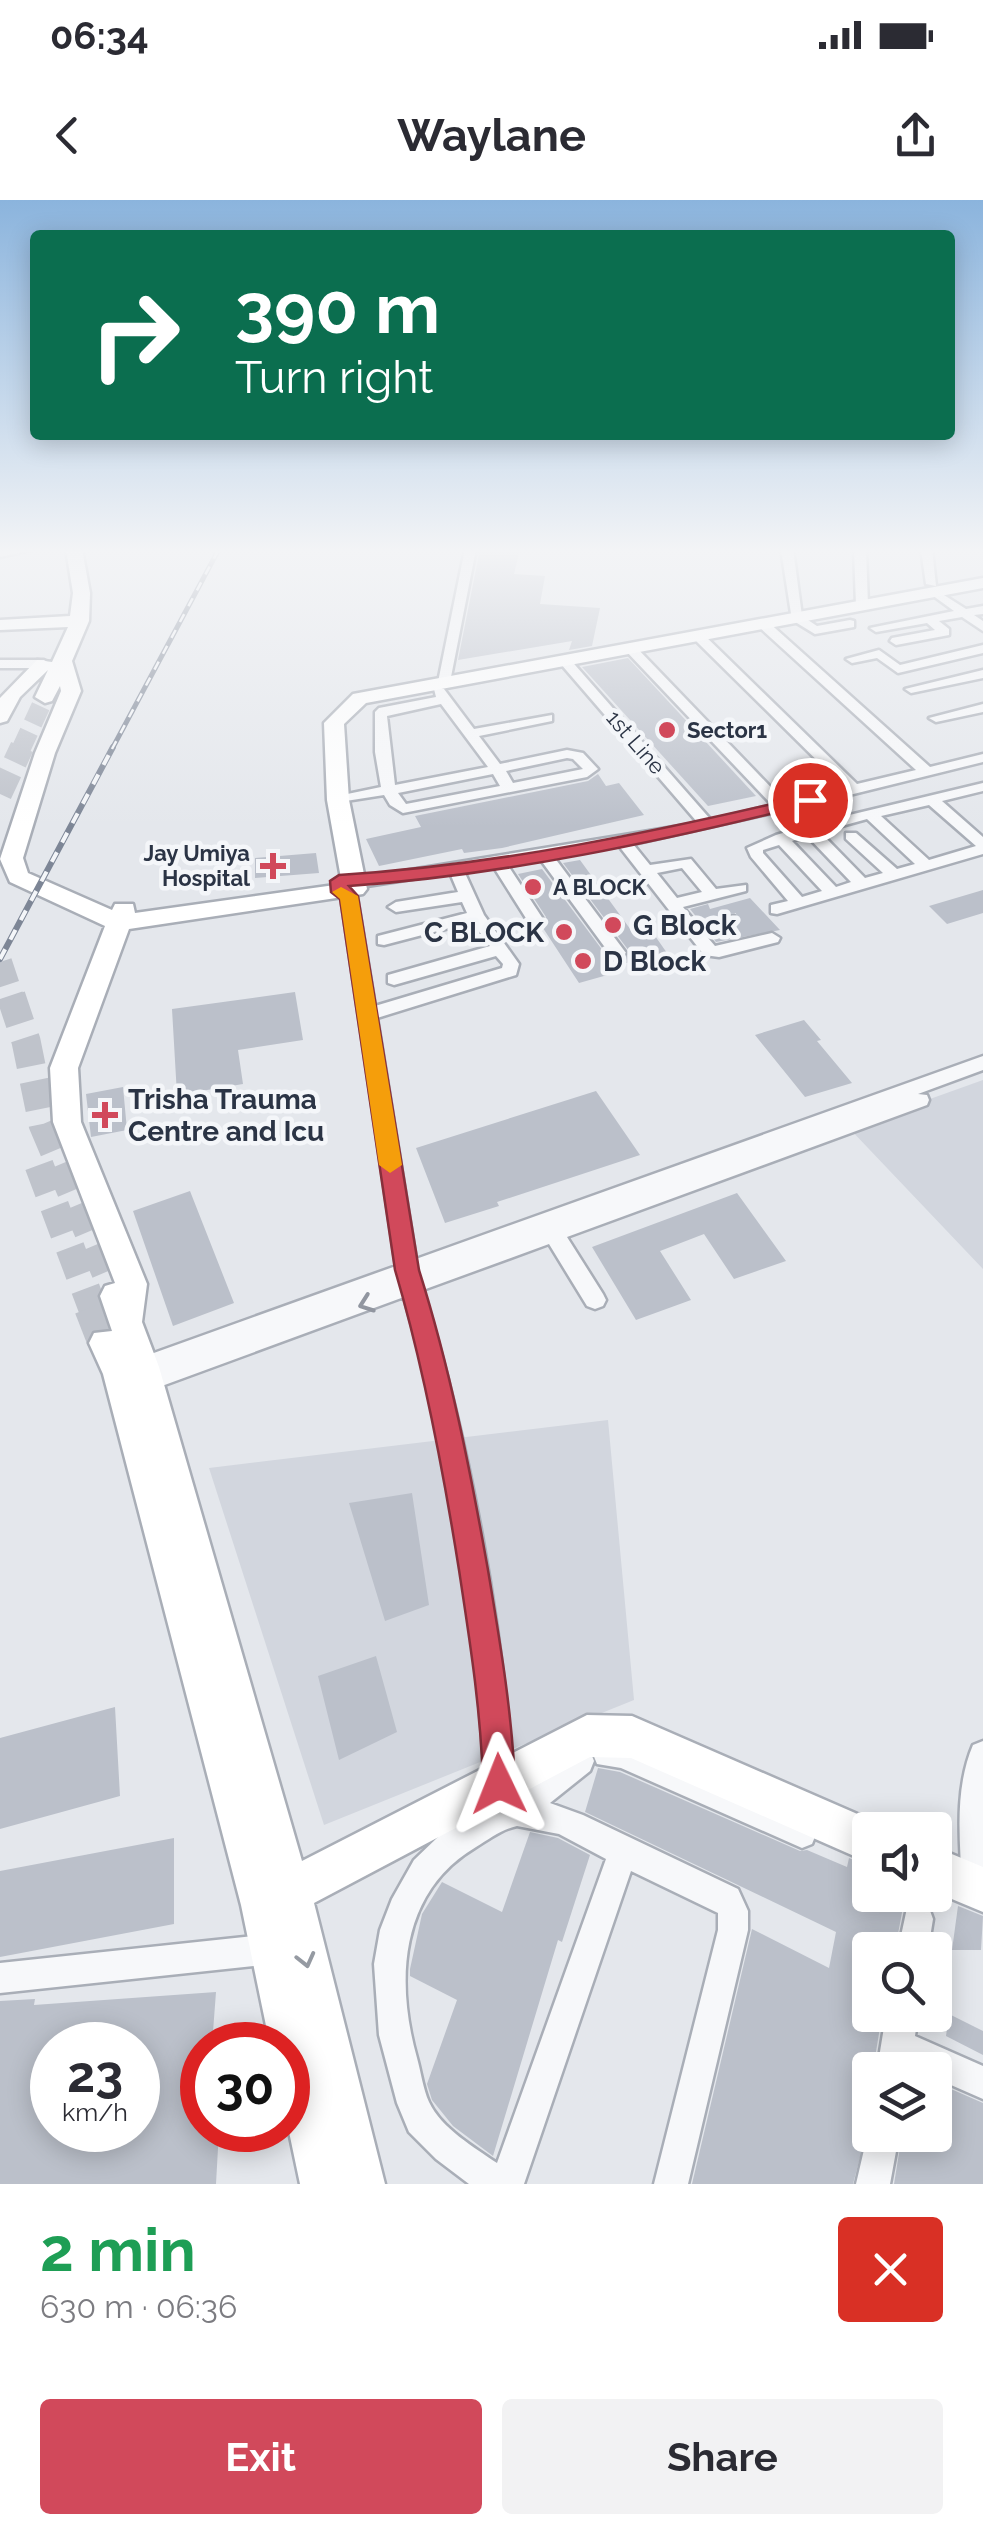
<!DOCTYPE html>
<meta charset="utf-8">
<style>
body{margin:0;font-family:Raleway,sans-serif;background:#f2f2f3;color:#2b2b33;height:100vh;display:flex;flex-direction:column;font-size:38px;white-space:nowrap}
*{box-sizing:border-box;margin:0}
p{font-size:32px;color:#7c7c81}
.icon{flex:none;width:55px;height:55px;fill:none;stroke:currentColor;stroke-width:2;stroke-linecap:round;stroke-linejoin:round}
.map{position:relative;height:1984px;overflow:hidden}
.panel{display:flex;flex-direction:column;background:#fff;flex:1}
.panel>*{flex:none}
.top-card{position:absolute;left:30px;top:30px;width:925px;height:210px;border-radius:10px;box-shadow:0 5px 25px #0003;background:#0b6e4f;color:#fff;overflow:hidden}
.tools{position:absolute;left:852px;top:1612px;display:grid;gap:20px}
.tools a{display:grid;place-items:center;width:100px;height:100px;border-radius:10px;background:#fff;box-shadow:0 5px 25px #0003;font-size:50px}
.speed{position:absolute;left:30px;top:1822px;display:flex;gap:20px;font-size:50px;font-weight:700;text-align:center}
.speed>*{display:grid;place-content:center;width:130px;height:130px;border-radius:50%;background:#fff;box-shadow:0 5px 25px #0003;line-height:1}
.speed small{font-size:25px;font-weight:400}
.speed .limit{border:15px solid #d22;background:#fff;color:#111}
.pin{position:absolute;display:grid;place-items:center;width:85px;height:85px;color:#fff;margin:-42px;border:5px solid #fff;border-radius:50%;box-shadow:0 2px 10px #0007}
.me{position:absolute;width:110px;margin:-55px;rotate:358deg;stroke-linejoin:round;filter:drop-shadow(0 0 8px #0008)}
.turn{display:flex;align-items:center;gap:35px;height:210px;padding:0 40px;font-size:45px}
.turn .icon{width:130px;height:130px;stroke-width:2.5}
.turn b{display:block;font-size:70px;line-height:85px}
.round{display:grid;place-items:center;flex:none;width:105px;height:105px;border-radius:10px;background:#f2f2f3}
.overview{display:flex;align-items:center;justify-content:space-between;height:170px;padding:0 40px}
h1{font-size:60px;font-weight:700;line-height:75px;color:#1e9e55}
.cta{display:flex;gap:20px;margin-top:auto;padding:20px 40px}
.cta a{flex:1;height:115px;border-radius:10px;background:#d1495b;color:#fff;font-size:40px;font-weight:700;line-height:115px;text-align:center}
.cta a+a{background:#f2f2f3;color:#2b2b33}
.status{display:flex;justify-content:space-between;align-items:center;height:70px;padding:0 50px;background:#fff;direction:ltr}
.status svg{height:28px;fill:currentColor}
header{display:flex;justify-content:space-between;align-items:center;height:130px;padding:0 40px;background:#fff;font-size:45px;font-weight:700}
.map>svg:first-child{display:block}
</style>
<div class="status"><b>06:34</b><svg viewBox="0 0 49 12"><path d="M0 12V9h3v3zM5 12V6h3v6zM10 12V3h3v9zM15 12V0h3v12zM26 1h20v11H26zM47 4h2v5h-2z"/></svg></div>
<header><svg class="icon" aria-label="back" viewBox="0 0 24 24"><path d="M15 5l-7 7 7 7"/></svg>Waylane<svg class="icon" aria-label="share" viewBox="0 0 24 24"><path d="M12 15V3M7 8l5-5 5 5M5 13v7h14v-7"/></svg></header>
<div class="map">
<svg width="983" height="1984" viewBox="0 0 983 1984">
<rect width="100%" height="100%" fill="#e4e7ec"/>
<path fill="#d2d6de" d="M983 880V1069L849 928Z
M608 1220 634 1500 324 1625 209 1268Z"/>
<path fill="#bbc0ca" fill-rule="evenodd" d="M480 349H520L514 374 545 376 540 404 600 408 592 446 569 450 572 441 458 460Z
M628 458 680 514 756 596 708 606 582 467Z
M598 574 606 586 619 583 644 615 502 648 464 653 462 649 379 666 366 639 421 627 415 616 588 581Z
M316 653 319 673 255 678V658Z
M580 660 636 737 653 733 667 753 606 768 611 774 579 783 541 725 546 717 518 674 542 669 609 759 620 761 629 751 563 663Z
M983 690V713L947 724 929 706Z
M750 698 780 730 716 742 710 734 737 726 736 713 698 719 690 709 708 704 710 709Z
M295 792 303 840 238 850 243 884 177 895 172 809Z
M804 820 821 840 817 841 852 883 805 897 755 835Z
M123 887 127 930 91 937 86 894Z
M596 891 640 955 497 1002 499 1006 445 1023 416 948Z
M190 991 234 1103 173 1126 133 1011Z
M737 993 786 1061 734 1079 704 1034 660 1051 691 1100 636 1120 592 1047Z
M412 1293 429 1405 385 1421 349 1303Z
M376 1456 397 1532 339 1560 318 1476Z
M115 1507 120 1596 0 1629V1538Z
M598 1568 620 1572 800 1651 807 1650 847 1667 849 1658 870 1667V1695H914L913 1702 903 1707 895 1750H870V1815H882L873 1870H870V1920L853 1984H692L752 1729 829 1768 836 1732 585 1612Z
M530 1632 558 1638 590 1655 562 1742 558 1740 493 1956 453 1926 432 1900 427 1884 457 1800 410 1776V1769L422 1714 442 1682 502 1712Z
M174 1638V1724L0 1757V1671Z
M958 1706 983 1716 981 1750H952Z
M935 1750 952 1758 944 1818 935 1817Z
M216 1792 212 1845H202V1930H219L216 1984H0V1801L35 1799 34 1805ZM52 1845H138V1930H52Z
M949 1814 983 1831V1855L946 1836Z
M935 1882 983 1903V1984H894L902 1935H935Z"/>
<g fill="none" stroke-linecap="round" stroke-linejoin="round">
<path stroke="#bfc3cb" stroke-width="19" stroke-dasharray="19 9" stroke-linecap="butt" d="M21 549 45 497"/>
<path stroke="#bfc3cb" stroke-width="24" stroke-dasharray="24 11" stroke-linecap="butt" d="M0 594 22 547
M0 762 12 798"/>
<path stroke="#bfc3cb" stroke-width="29" stroke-dasharray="29 15" stroke-linecap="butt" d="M11 796 26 841 43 924 116 1096
M39 965 93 1109"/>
<path stroke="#bfc3cb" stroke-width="36" stroke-dasharray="36 19" stroke-linecap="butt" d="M92 1107 106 1143"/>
<defs>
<path id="street" d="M35 349 0 357V351Z
M465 349H476L450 482 444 486 438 482Z
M781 349H793L802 416 817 426 850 420 854 421V427L815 434 792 420Z
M854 349H866L868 405 862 409 856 405Z
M921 349H932L936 386 926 384Z
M936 390 966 409 983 406V414L974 415 983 421V431L962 417 939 421 949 429V435L896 445 890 441 892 438 935 430 927 423 876 432 870 428 954 411 932 395 930 393Z
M758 420H766L930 567 983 554V562L821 602 837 618 983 583V591L942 601 983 637V654L777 714 771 713V705L788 701 751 657 747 648 776 635 824 621 808 605 633 644 650 665 691 659 716 689 746 685V691L683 707 696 723 734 716V724L703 732 715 746 772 733 780 738 778 742 719 757 704 755 619 646 554 657 626 753 618 758 612 757 540 659 507 664 543 719 535 724 529 723 493 666 464 671 484 715 519 764 516 775 377 818 416 1059 983 856V870L918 894 927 895 929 900 927 905 567 1037 603 1094 606 1100 603 1106 595 1109 587 1106 549 1044 423 1090C470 1245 503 1423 513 1584L509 1594 499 1598 489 1594 485 1584C477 1428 447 1247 404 1097L140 1194 132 1191 129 1184 131 1179 123 1170 126 1163 396 1066 341 697 343 693H355L357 697 375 806 502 768 503 764 496 756 394 785 388 783V775L490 746 472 722 384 745 378 744V736L467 713 462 702 396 712 388 707 396 702 458 692 450 673 367 686 359 681 361 678 698 623 560 463V457H568L711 620 772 605 626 451V445H634L785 602 844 587 693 438V432H701L857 584 916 570 758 426ZM929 605 976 646 929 660 881 616ZM867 619 915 664 897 669 856 633H846V639L883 673 865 678 820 632ZM807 636 851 682 836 687 792 641ZM779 645 822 691 802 697 763 653V650ZM682 668 702 692 677 698 657 673Z
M983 445V453L898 473 877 458 852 463 846 459 879 450 900 465Z
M0 460H44L50 464 44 468H0Z
M983 470V478L911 493 905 489Z
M434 489H444L474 529 552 515V521L479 536 500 564 567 550 583 553 598 569 587 577 403 613 390 605 384 595 333 603V597L381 587 375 552V512L379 508 436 497ZM441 504 488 567 395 585 387 516ZM567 558 573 559 583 569 513 583 506 571ZM493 574 500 586 406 604 398 593Z
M983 504V512L936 522 929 518Z
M607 1540H622L812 1624 816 1634 812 1644 802 1648 621 1568 597 1564 593 1554 597 1544Z
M983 1541V1699L977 1702 967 1697 962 1687C960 1639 954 1590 973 1545Z
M580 1547 590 1551 594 1561 590 1571 550 1603 583 1615 738 1689 748 1711V1730L688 1984H654L718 1730V1713L631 1671 524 1984H469L436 1959 409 1932 397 1903 379 1835 374 1764 380 1730 392 1699 414 1660 439 1636 508 1599 570 1551ZM517 1626 559 1634 606 1659 497 1963C475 1948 441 1928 429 1902 423 1889 421 1872 417 1858 395 1780 400 1692 476 1647 489 1639 502 1629 517 1626Z
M918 1704 929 1708 933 1719 928 1750H898L907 1708Z
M273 1734 284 1738 288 1749 284 1760 273 1764 0 1793V1763Z
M886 1815H918L915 1836 983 1866V1899L935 1878V1870H918L910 1866 909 1870H877Z
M870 1924V1935H899L890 1984H856Z"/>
<path id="secondary" d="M66 349H82L90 393 89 421 72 461 81 491 55 553 23 658 28 673 112 710 115 704H133L135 713 342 684 327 600 324 523 353 494 983 378V388L366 503 344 524 349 600 367 689 363 694 129 729 78 868 81 922 147 1084 142 1122 159 1167 302 1661 587 1515 632 1516 885 1626 887 1630H870V1663L631 1558 590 1557 314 1703 385 1984H300L288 1927V1845H270L241 1705 103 1174 89 1143 94 1133 112 1131 100 1096 105 1086 115 1083 53 922 50 868 105 726 10 682 0 659 35 553 61 491 60 486 52 501 45 503 35 497 48 470 20 497 7 521 0 523V498L37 460 52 462 68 427 0 430V420L70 416 73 393Z
M935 1647 983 1667V1712L935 1692Z"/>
</defs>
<use href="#street" stroke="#a9aeb7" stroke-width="5"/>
<use href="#secondary" stroke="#a9aeb7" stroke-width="5"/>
<use href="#street" fill="#f7f8fa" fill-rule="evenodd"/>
<use href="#secondary" fill="#fff" fill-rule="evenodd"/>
<defs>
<path id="rail-far1" d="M112 549 219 349"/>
<path id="rail" d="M0 759 113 547"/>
</defs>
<use href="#rail-far1" stroke="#7d8696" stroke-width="5"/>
<use href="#rail" stroke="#7d8696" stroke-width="6"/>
<use href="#rail-far1" stroke="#f4f6f9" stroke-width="2.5" stroke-dasharray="9" stroke-linecap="butt"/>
<use href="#rail" stroke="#f4f6f9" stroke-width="4" stroke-dasharray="11" stroke-linecap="butt"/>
</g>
<defs><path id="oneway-chevron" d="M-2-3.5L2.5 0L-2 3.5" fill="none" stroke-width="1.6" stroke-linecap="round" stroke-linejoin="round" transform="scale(2.5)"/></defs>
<use stroke="#9196a0" href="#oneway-chevron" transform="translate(366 1104) rotate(160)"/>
<use stroke="#959aa2" href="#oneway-chevron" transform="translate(306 1760) rotate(76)"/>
<linearGradient id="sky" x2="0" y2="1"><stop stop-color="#8bb4dd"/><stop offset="0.56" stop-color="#f3f4f6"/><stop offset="1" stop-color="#f3f4f6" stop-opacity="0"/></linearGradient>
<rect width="983" height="627" fill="url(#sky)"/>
<path fill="#d1495b" stroke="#882f3b" stroke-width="2.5" d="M810 595 818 600 815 603C663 641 506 675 349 686L358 696 419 1070C450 1168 470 1269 488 1370 500 1442 512 1511 515 1584L510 1595 499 1600 487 1595 483 1584C481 1511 470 1442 459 1370 443 1269 424 1168 395 1070L340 699 331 692 330 681 339 675C498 665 655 632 810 595Z"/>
<path fill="#f59e0b" d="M341 687 358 696 402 965 390 973 379 965 340 699 332 692Z"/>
<g fill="#d1495b" stroke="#f4f6f9" stroke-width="4">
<circle cx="667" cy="530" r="10"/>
<path d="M268 651h10v10h10v10h-10v10h-10v-10h-10v-10h10z"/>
<circle cx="533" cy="687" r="10"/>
<circle cx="613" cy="725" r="10"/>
<circle cx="564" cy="732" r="10"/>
<circle cx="583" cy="761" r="10"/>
<path d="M100 900h10v10h10v10h-10v10h-10v-10h-10v-10h10z"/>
</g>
<g text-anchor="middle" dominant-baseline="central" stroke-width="9" stroke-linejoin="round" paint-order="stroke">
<g font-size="22" font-weight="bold" fill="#2b3445" stroke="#f4f6f9" text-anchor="start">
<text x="687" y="530">Sector1</text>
<text x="250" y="653" text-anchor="end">Jay Umiya<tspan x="250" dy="25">Hospital</tspan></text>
<text x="553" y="687">A BLOCK</text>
</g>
<g font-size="22" fill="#2b3445" stroke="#f4f6f9">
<text transform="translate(636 542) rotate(49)">1st Line</text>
</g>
<g font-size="28" font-weight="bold" fill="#2b3445" stroke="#f4f6f9" text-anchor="start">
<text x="633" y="725">G Block</text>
<text x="544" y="732" text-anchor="end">C BLOCK</text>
<text x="603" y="761">D Block</text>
<text x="128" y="899">Trisha Trauma<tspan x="128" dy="32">Centre and Icu</tspan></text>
</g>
</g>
</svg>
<div class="tools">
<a><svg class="icon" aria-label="sound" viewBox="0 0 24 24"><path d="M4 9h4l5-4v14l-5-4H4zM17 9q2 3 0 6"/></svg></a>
<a><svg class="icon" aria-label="search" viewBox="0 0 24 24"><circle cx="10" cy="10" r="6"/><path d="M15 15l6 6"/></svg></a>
<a><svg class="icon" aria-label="layers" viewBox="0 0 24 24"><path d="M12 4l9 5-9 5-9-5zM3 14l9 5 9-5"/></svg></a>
</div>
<div class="speed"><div>23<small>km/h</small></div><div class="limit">30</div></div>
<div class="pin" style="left:810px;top:600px;background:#d93025"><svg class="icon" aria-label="arrive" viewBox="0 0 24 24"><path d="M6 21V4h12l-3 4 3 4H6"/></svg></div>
<svg class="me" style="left:499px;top:1584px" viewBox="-20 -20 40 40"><path d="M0-17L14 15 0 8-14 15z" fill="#d1495b" stroke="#fff" stroke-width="4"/></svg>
<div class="top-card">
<div class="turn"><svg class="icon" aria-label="right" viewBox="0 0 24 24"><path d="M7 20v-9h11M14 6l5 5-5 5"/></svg><div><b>390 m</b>Turn right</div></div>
</div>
</div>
<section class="panel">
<div class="overview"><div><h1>2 min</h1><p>630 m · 06:36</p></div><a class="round" style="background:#d93025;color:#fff"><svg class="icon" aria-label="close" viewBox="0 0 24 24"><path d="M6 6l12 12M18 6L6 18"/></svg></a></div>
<div class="cta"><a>Exit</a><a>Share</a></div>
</section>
